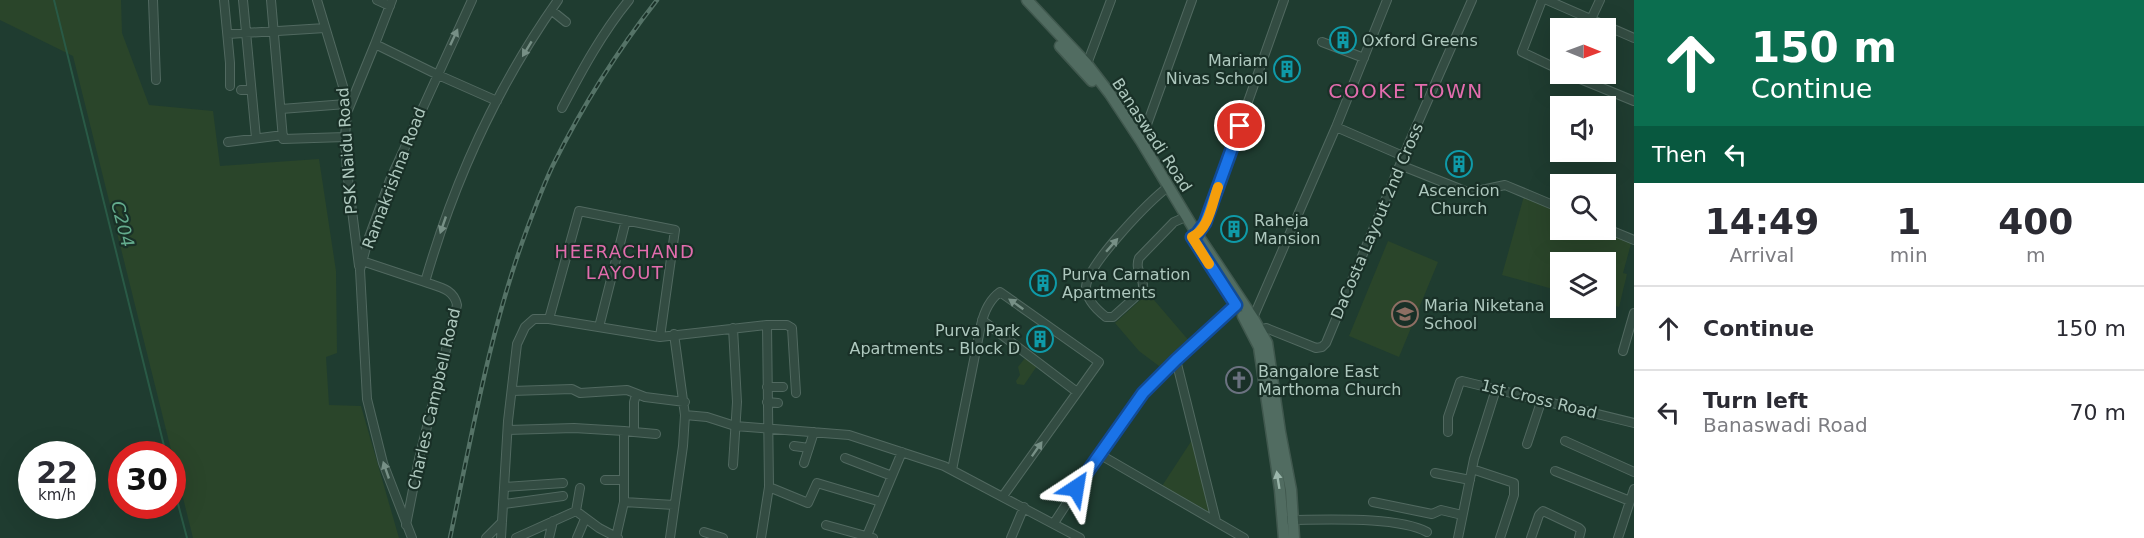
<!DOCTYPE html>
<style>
body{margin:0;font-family:"DejaVu Sans",sans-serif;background:#f7f7f7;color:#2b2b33;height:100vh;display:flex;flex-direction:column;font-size:22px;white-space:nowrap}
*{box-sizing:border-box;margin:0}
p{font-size:20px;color:#7c7c81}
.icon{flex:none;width:33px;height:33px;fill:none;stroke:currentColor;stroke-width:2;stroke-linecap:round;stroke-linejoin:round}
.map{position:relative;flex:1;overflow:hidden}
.sheet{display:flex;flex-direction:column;background:#fff;width:510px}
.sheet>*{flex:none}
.guide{background:#0b6e4f;color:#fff;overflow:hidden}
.needle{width:39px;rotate:91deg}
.controls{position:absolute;left:1550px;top:18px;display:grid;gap:12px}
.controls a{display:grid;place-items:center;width:66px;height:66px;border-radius:0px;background:#fff;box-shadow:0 6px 24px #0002;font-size:30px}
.speed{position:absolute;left:18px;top:441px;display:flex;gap:12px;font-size:30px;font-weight:700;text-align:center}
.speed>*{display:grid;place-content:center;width:78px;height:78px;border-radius:50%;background:#fff;box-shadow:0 6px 24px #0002;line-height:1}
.speed small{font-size:15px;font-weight:400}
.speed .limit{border:9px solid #d22;background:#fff;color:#111}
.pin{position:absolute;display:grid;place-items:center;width:51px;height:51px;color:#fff;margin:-26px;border:3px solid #fff;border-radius:50%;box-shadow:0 2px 6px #0007}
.me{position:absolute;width:66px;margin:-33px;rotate:33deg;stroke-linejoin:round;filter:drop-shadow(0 0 4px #0008)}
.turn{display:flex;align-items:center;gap:21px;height:126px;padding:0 18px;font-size:27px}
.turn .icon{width:78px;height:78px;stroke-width:2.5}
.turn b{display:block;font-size:42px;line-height:51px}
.then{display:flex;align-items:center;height:57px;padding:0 18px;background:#0003;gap:12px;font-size:22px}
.eta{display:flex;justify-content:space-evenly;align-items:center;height:102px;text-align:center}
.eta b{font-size:36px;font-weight:600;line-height:42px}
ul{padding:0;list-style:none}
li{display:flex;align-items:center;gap:18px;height:84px;padding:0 18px;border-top:2px solid #e1e1e2}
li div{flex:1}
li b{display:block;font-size:22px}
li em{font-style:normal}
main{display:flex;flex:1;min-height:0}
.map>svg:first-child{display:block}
</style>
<main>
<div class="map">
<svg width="1634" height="538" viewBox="0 0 1634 538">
<rect width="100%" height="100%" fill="#1f3c30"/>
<path fill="#2a452a" d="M0 0H121L122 33 149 105 213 111 220 166 319 159 336 271 337 353 326 357 329 405 361 406 399 538H193L73 56 0 20Z
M1524 196 1560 211V230H1605L1632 240 1623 273 1627 274 1619 307 1605 303V262H1560V291L1502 275Z
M1388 241 1438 262 1399 357 1349 336Z
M1148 293 1190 342 1163 369 1139 351 1115 323Z
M1025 358 1037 366 1024 385 1017 384 1016 381 1020 375 1018 367Z
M1192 440 1211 513 1162 486Z"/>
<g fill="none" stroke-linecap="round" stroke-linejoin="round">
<path stroke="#295a46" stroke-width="2" d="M54 0 166 454
M172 481 187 538"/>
<defs>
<path id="minor" d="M153 0 156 80
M224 0 230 63V86
M243 0 256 138
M271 0 283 139 345 137
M317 0 345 93 347 112 345 137 347 171 359 266
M377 0 390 6
M392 0 375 44 436 74 497 101
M1542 0 1522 52 1560 70
M1547 0 1634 38
M551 10 566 22
M1587 28 1600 0
M228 34 325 28
M1322 42 1364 58
M1087 64 1111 0
M1568 74 1634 101
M241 90H251
M562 108C582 70 602 33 629 0
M281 109 346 104
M348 110 375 44
M1336 127 1403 156
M1141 141 1192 0
M228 142 283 135
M1400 165 1465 191 1472 192 1505 185 1560 208
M1164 190C1146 205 1087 265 1086 287 1086 299 1097 310 1106 317H1113L1143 290C1145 278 1134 270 1139 258L1174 222 1181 219
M1605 228 1634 240
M1192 237 1197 234 1205 223 1284 0
M362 261 425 282
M1253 318 1336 127 1387 0
M549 319 579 211 675 230 660 337
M982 320 1077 392
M767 325H787L792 328 796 393
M599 327 626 220
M1256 331 1266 328 1316 348 1322 347 1326 343 1409 143 1472 0
M1623 351 1634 313
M767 387H783
M512 391 572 389 580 393 627 390 645 397 685 402
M767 402 778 403
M685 415 707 417 735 426 849 435 944 466 1080 538
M508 430 574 428 624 431
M634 432 656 434
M1448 432V417L1460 382 1462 381 1634 423
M1565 441 1634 472
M1527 444 1542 399
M794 446 809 448
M1099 454 1244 538
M845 458 892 476
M804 463 814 432
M733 465 737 402 733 328
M1472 469 1514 483V495L1500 538
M952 470 981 325C984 312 989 300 1000 292L1099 362 1003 496
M1555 471 1630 501
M1435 473 1470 480
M605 480H624
M505 487 563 483
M769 487 808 503 817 483 881 502
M624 502 674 505
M1373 502 1432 514 1441 510 1462 515
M504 504 563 496
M576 511 580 488
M1289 520C1324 520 1397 516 1427 532
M1216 521 1176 360 1242 302
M1054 523 1099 454 1143 393 1176 360
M406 525 419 459 457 305C454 289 439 287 425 282 454 181 498 85 558 0
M826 525 873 538
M704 532 723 538
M616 537 624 502V431L634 432V402L636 395
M412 538 383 463 367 399 360 270 368 240 390 180 472 0
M486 538 502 522
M501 538 508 421 517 344 525 327 534 319H549L660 337 767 325 769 487 761 538
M516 538 576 511 599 528 618 538
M549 538 553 521
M577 538 585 519
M670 538 683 446 685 415 674 334
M866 538 902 452
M1011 538 1024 507
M1458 538 1474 459 1496 389
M1531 538 1539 515 1543 511 1579 528 1581 530 1579 538
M1618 538 1634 489"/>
<path id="major" d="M1027 0 1087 64 1110 94 1141 141 1197 234 1253 318 1267 343 1280 432 1291 490 1294 538
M1060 46 1092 81
M1243 316 1259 347 1280 490 1284 538"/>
</defs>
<use href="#minor" stroke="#516960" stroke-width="10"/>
<use href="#major" stroke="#40584e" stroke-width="13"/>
<use href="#minor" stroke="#334c42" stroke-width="8"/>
<use href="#major" stroke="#516c61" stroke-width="10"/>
<defs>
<path id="rail" d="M450 538C472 434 490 329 527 229 535 208 543 186 553 165 582 107 617 51 657 0"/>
</defs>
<use href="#rail" stroke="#557367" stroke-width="4.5"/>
<use href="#rail" stroke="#193027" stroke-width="2" stroke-dasharray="7" stroke-linecap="butt"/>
</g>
<defs><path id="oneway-solid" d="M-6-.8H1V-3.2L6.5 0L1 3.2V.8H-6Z" transform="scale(1.5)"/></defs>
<g fill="#779086">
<use href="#oneway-solid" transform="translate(454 37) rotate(-65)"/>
<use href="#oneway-solid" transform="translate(527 49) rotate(121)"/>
<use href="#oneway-solid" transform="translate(443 225) rotate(109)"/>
<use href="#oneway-solid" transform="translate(1112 245) rotate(-49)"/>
<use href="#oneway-solid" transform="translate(1016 304) rotate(-145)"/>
<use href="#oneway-solid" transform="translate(1037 449) rotate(-55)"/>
<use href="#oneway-solid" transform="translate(386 470) rotate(-109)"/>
</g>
<use fill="#9bb6ab" href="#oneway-solid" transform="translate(1278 480) rotate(-99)"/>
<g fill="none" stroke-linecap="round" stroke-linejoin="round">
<defs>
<path id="route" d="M1076 488 1143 393 1176 360 1236 305 1192 237 1197 234 1205 223 1240 126"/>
</defs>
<use href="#route" stroke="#114b97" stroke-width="15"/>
<use href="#route" stroke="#1a73e8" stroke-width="10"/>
<path stroke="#f59e0b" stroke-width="10" d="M1209 264 1192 237C1209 229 1212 203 1218 187"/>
</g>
<defs>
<symbol id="building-ring" viewBox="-11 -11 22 22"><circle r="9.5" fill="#193027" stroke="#0f9aa8" stroke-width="1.5"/><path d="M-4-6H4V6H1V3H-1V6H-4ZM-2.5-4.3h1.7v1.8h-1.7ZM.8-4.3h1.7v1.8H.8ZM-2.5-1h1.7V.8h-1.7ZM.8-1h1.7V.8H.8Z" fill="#0f9aa8"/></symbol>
<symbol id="school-ring" viewBox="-11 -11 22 22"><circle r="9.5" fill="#193027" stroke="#8d6e63" stroke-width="1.5"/><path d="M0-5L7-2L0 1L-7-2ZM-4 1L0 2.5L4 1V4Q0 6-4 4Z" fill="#8d6e63"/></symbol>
<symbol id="church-ring" viewBox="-11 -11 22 22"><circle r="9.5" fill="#193027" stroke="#6b7280" stroke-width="1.5"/><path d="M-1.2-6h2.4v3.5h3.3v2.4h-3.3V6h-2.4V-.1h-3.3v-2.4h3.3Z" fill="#6b7280"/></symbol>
</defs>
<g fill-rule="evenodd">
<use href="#building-ring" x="1328" y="25" width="30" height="30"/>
<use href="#building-ring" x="1272" y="54" width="30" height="30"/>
<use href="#building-ring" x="1444" y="149" width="30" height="30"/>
<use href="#building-ring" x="1219" y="214" width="30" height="30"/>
<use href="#building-ring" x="1028" y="268" width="30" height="30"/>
<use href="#school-ring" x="1390" y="299" width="30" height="30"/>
<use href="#building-ring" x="1025" y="324" width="30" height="30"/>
<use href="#church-ring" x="1224" y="365" width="30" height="30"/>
</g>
<g text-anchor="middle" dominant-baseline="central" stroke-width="4.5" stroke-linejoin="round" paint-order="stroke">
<g font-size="16" fill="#aec8be" stroke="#193027" text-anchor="start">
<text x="1362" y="40">Oxford Greens</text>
<text x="1268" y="60" text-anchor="end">Mariam<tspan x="1268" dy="18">Nivas School</tspan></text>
<text x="1459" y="190" text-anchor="middle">Ascencion<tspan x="1459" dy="18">Church</tspan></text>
<text x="1254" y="220">Raheja<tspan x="1254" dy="18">Mansion</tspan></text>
<text x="1062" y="274">Purva Carnation<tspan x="1062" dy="18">Apartments</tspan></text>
<text x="1424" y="305">Maria Niketana<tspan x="1424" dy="18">School</tspan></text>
<text x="1020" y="330" text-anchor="end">Purva Park<tspan x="1020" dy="18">Apartments - Block D</tspan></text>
<text x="1258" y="371">Bangalore East<tspan x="1258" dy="18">Marthoma Church</tspan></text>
</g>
<g font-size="16" fill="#aec8be" stroke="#193027">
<text transform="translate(1152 135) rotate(57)">Banaswadi Road</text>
<text transform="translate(347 151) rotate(-94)">PSK Naidu Road</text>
<text transform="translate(394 178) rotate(-69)">Ramakrishna Road</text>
<text transform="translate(1377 221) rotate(-67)">DaCosta Layout 2nd Cross</text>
<text transform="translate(434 399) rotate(-77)">Charles Campbell Road</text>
<text transform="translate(1539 399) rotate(14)">1st Cross Road</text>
</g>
<g font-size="18" font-style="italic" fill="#63ab8d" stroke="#193027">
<text transform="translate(123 224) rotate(76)">C204</text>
</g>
<g font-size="18" letter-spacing="1.5" fill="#e36dae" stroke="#193027">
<text x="625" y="251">HEERACHAND<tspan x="625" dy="21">LAYOUT</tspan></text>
</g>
<g font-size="20" letter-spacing="1.5" fill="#e36dae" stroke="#193027">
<text x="1406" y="91">COOKE TOWN</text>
</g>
</g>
</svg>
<div class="controls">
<a><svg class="needle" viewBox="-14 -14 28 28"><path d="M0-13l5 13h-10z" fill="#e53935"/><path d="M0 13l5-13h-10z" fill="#7c7c81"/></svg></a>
<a><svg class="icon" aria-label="sound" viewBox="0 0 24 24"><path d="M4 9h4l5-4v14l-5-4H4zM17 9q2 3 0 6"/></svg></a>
<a><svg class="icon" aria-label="search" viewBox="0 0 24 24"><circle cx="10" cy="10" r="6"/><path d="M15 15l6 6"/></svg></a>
<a><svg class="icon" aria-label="layers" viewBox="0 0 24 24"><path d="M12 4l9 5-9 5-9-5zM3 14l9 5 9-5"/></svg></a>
</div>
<div class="speed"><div>22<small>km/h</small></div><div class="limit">30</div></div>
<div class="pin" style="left:1240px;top:126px;background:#d93025"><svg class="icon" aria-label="arrive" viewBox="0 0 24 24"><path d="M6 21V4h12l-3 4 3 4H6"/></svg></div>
<svg class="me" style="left:1076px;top:488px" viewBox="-20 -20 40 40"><path d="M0-17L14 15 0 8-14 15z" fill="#1a73e8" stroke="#fff" stroke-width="4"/></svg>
</div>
<section class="sheet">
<div class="guide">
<div class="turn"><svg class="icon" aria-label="ahead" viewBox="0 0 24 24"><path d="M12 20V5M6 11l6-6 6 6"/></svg><div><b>150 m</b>Continue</div></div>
<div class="then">Then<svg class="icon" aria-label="left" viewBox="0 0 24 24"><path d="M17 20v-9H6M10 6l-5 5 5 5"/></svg></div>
</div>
<div class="eta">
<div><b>14:49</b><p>Arrival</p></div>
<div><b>1</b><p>min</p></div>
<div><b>400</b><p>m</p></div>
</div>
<ul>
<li><svg class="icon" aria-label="ahead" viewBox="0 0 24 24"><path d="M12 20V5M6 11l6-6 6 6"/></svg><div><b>Continue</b></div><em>150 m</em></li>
<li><svg class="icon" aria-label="left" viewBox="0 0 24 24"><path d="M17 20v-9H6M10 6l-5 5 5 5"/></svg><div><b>Turn left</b><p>Banaswadi Road</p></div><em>70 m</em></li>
</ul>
</section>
</main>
